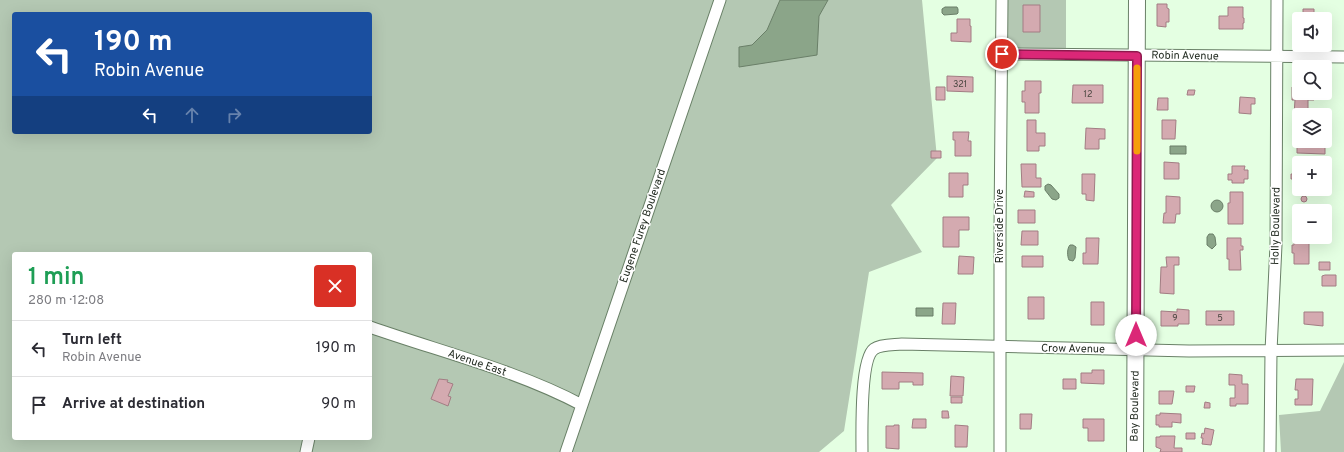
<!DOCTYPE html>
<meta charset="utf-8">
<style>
body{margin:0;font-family:Overpass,sans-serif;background:#f7f7f7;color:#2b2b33;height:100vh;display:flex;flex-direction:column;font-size:15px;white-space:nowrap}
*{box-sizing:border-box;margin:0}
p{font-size:13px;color:#7c7c81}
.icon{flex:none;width:22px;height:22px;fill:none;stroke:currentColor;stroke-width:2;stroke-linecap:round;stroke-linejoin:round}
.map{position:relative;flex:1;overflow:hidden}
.sheet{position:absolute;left:12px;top:252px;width:360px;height:188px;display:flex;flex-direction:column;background:#fff;border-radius:4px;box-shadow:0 4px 16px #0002}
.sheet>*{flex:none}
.hud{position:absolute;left:12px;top:12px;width:360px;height:122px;border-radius:4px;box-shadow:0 4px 16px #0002;background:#1a4fa0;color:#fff;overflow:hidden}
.controls{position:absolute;left:1292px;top:12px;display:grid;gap:8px}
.controls a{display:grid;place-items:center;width:40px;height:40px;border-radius:4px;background:#fff;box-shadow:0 4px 16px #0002;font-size:20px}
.pin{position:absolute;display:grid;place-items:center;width:34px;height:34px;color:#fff;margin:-17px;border:2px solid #fff;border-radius:50%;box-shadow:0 1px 4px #0007}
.me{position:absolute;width:44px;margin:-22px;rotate:0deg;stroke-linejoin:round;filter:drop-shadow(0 0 3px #0008)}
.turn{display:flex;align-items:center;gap:14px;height:84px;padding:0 16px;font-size:18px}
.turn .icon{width:52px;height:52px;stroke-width:2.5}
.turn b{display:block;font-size:28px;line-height:34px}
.lanes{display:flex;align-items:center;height:38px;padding:0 16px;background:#0003;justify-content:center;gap:20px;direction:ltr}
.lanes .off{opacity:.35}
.round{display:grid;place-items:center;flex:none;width:42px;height:42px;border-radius:4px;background:#f7f7f7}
.overview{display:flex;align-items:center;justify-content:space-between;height:68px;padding:0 16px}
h1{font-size:24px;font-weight:600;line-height:30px;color:#1e9e55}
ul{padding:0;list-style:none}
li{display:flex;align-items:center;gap:12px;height:56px;padding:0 16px;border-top:1px solid #e1e1e2}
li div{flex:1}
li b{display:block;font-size:15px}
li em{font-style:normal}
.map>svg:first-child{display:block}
</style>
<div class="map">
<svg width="1344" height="452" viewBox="0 0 1344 452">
<rect width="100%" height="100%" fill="#e4ffe2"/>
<path fill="#b4c8b3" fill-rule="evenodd" d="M0 0H780L762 43 739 67 819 15 828 0H922L937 158 891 205 922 252 869 272 844 431 819 452H0ZM14 14H370V132H14ZM14 254H370V438H14Z
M999 0H1066V59L998 55Z
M1344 362V452H1281L1279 415 1320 411Z"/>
<path fill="#8ba589" stroke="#6a7f68" d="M780 0H828L819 16 817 55 739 67V47L752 45 767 30Z
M945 7H957L958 9V13L957 14 944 15 942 13V9Z
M1170 146H1186V154H1170Z
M1048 184 1051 185 1059 194V198L1056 200 1052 199 1045 190V186Z
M1211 206a6 6 0 1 1 12 0a6 6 0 1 1-12 0Z
M1209 234H1213L1215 237 1216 245 1212 249 1207 245V237Z
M1070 245H1073L1076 247 1075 258 1073 261 1069 260C1067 256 1067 248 1070 245Z
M916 308H933V316H916Z"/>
<path fill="#d4aab0" stroke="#a27d83" d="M1157 4H1167V8L1169 9V22H1166V27L1157 26Z
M1023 5H1040V32H1023Z
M1228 7H1243V18H1244V23H1243V29H1219V16H1228Z
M1303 9H1314V14H1319V19H1303Z
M957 19H970V26H971V42L951 41V33H957Z
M947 76 973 77V92L947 91Z
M1025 81H1041V93H1039V113H1025V102H1022V91H1025Z
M1073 85H1103V103H1072Z
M936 87H945V100H936Z
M1292 87H1299V93H1314V100H1308V115H1294L1295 100H1292Z
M1188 90H1195L1194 95H1187Z
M1240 97 1255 98V104H1251V114L1239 113Z
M1158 98H1168V110H1157Z
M1027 120H1036V133H1045V146H1039V151H1027Z
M1162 120H1176L1175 139H1162Z
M1086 128 1105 129V139H1099V149H1085Z
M953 132H969L968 141H971V156H955V140H953Z
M1307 141H1325V154L1297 153V142H1307Z
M931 151H941V158H931Z
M1164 162 1179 163V179H1164Z
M1021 164H1036V178H1041V187H1022Z
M1232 166H1245L1244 170H1248V179H1244V183H1232V180H1228V174H1232Z
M1293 168H1299V183H1293V179H1291V174H1293Z
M949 173H968V185H963V197H949Z
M1082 174H1095L1094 201 1086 200V194H1082Z
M1311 189H1321V194H1311Z
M1025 191 1034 192V197H1024Z
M1230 192H1243V224H1228V203H1230Z
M1301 199a3 3 0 1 1 6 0a3 3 0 1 1-6 0Z
M1166 196 1180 197V214H1176L1175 223H1163L1164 213H1166Z
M1018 210H1035V223H1018Z
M943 217H969V230H959V247H943Z
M1022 231H1038V245H1021Z
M1294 232H1299V237H1309V264H1294V253H1292V245H1294Z
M1086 238H1099L1098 264H1083V253H1086Z
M1227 238H1241V246H1243V250H1240L1241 270H1229V259H1227Z
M959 256 974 257 973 274H958Z
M1022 256H1043V267H1022Z
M1166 257H1179V265H1174V294L1160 293 1161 267H1167Z
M1319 262H1330V270H1319Z
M1325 275H1336V286H1322V276Z
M1028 297H1044V319H1028Z
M1091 302H1104V325H1091Z
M943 303H956L955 324H942Z
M1177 309 1189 310V324H1178V326H1161V311L1177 312Z
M1206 311H1234V325H1206Z
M1304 312H1323V326L1304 324Z
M1092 370H1104V384L1081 383V373H1092Z
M882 372 923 373V385H913V382H899V389H882Z
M1229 374 1242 375V384H1248V404H1236V406H1230V398H1235V385H1229Z
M951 376 964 377 963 396H950Z
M439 379 448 380 447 382 453 384 448 396 451 397 448 406 431 399Z
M1063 379H1076V389H1063Z
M1296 379H1313L1312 405H1295V399H1298V390H1295Z
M1186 386H1195L1194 392H1186Z
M1159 391H1174L1172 404H1159Z
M951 397H962V403H951Z
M1205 402 1210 403V408H1204Z
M942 411H948L949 418H942Z
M1160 413 1181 414V423L1172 422V427H1159V425H1156V415H1160Z
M1020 414H1032L1031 429H1020Z
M913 419H926V428H912Z
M1083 419H1104V441H1088V428H1083Z
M894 425H899V449L886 448V426H894Z
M955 425 968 426 967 447H955Z
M1205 428 1214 430 1211 445 1202 444 1203 438H1201L1202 433 1204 434Z
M1186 433H1195V439H1186Z
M1160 436H1175L1174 448H1182V452H1160L1161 449 1156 447V437H1160Z"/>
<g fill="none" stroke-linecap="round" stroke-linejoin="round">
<defs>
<path id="street" d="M1002 54 1344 57
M370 327C441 352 516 370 582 405
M306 452 309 438
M566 452 720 0
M862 452C862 433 860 359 874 349 881 344 894 345 902 344L1189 351 1344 350
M1000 452V229L1002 0
M1270 452 1271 351 1276 245 1277 0"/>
<path id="secondary" d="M1135 452 1137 0"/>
</defs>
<use href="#street" stroke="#698067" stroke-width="13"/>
<use href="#secondary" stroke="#698067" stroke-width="18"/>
<use href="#street" stroke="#fff" stroke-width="11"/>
<use href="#secondary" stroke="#fff" stroke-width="16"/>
</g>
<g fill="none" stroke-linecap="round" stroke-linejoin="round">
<defs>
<path id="route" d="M1002 54 1137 56 1136 335"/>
</defs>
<use href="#route" stroke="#8e194d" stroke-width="10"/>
<use href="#route" stroke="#db2777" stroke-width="7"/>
<path stroke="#f59e0b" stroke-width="7" d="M1137 151V68"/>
</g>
<g text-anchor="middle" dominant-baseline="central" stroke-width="3" stroke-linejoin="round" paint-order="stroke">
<g font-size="9" fill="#4b4741">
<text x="960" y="84">321</text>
<text x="1088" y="94">12</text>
<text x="1175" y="318">9</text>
<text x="1220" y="318">5</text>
</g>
<g font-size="11" fill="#1d261c" stroke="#fff">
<text transform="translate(1185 56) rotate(1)">Robin Avenue</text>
<text transform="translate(643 226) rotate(-71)">Eugene Furey Boulevard</text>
<text transform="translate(1000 226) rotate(-90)">Riverside Drive</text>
<text transform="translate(1276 226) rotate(-89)">Holly Boulevard</text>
<text transform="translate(1073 349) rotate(1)">Crow Avenue</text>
<text transform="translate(477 363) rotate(19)">Avenue East</text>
<text transform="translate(1135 406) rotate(-89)">Bay Boulevard</text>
</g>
</g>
</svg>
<div class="controls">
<a><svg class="icon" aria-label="sound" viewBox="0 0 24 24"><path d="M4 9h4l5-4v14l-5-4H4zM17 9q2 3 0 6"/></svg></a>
<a><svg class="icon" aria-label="search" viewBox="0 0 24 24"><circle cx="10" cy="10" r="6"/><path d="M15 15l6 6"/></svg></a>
<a><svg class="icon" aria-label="layers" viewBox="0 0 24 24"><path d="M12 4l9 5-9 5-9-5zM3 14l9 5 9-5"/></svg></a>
<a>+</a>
<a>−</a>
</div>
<div class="pin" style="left:1002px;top:54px;background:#d93025"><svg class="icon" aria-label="arrive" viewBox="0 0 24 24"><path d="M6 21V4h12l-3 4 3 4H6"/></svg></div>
<svg class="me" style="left:1136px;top:335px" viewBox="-20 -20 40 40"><circle r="19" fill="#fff"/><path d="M0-13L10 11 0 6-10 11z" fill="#db2777"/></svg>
<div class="hud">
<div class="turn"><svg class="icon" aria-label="left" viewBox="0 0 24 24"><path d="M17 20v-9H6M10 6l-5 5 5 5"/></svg><div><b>190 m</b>Robin Avenue</div></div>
<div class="lanes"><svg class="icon" aria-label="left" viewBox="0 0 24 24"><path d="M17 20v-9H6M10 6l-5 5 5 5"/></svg><svg class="icon off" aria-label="ahead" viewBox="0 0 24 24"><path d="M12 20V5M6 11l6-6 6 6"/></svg><svg class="icon off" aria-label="right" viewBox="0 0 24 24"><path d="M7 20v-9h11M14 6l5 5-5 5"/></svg></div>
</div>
<section class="sheet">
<div class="overview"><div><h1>1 min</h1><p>280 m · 12:08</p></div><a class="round" style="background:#d93025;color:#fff"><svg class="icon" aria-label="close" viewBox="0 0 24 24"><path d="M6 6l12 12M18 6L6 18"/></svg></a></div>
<ul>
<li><svg class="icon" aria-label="left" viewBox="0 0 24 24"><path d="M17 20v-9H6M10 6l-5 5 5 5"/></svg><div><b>Turn left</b><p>Robin Avenue</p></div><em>190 m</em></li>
<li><svg class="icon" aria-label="arrive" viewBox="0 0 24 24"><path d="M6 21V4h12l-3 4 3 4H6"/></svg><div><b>Arrive at destination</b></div><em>90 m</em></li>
</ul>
</section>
</div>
